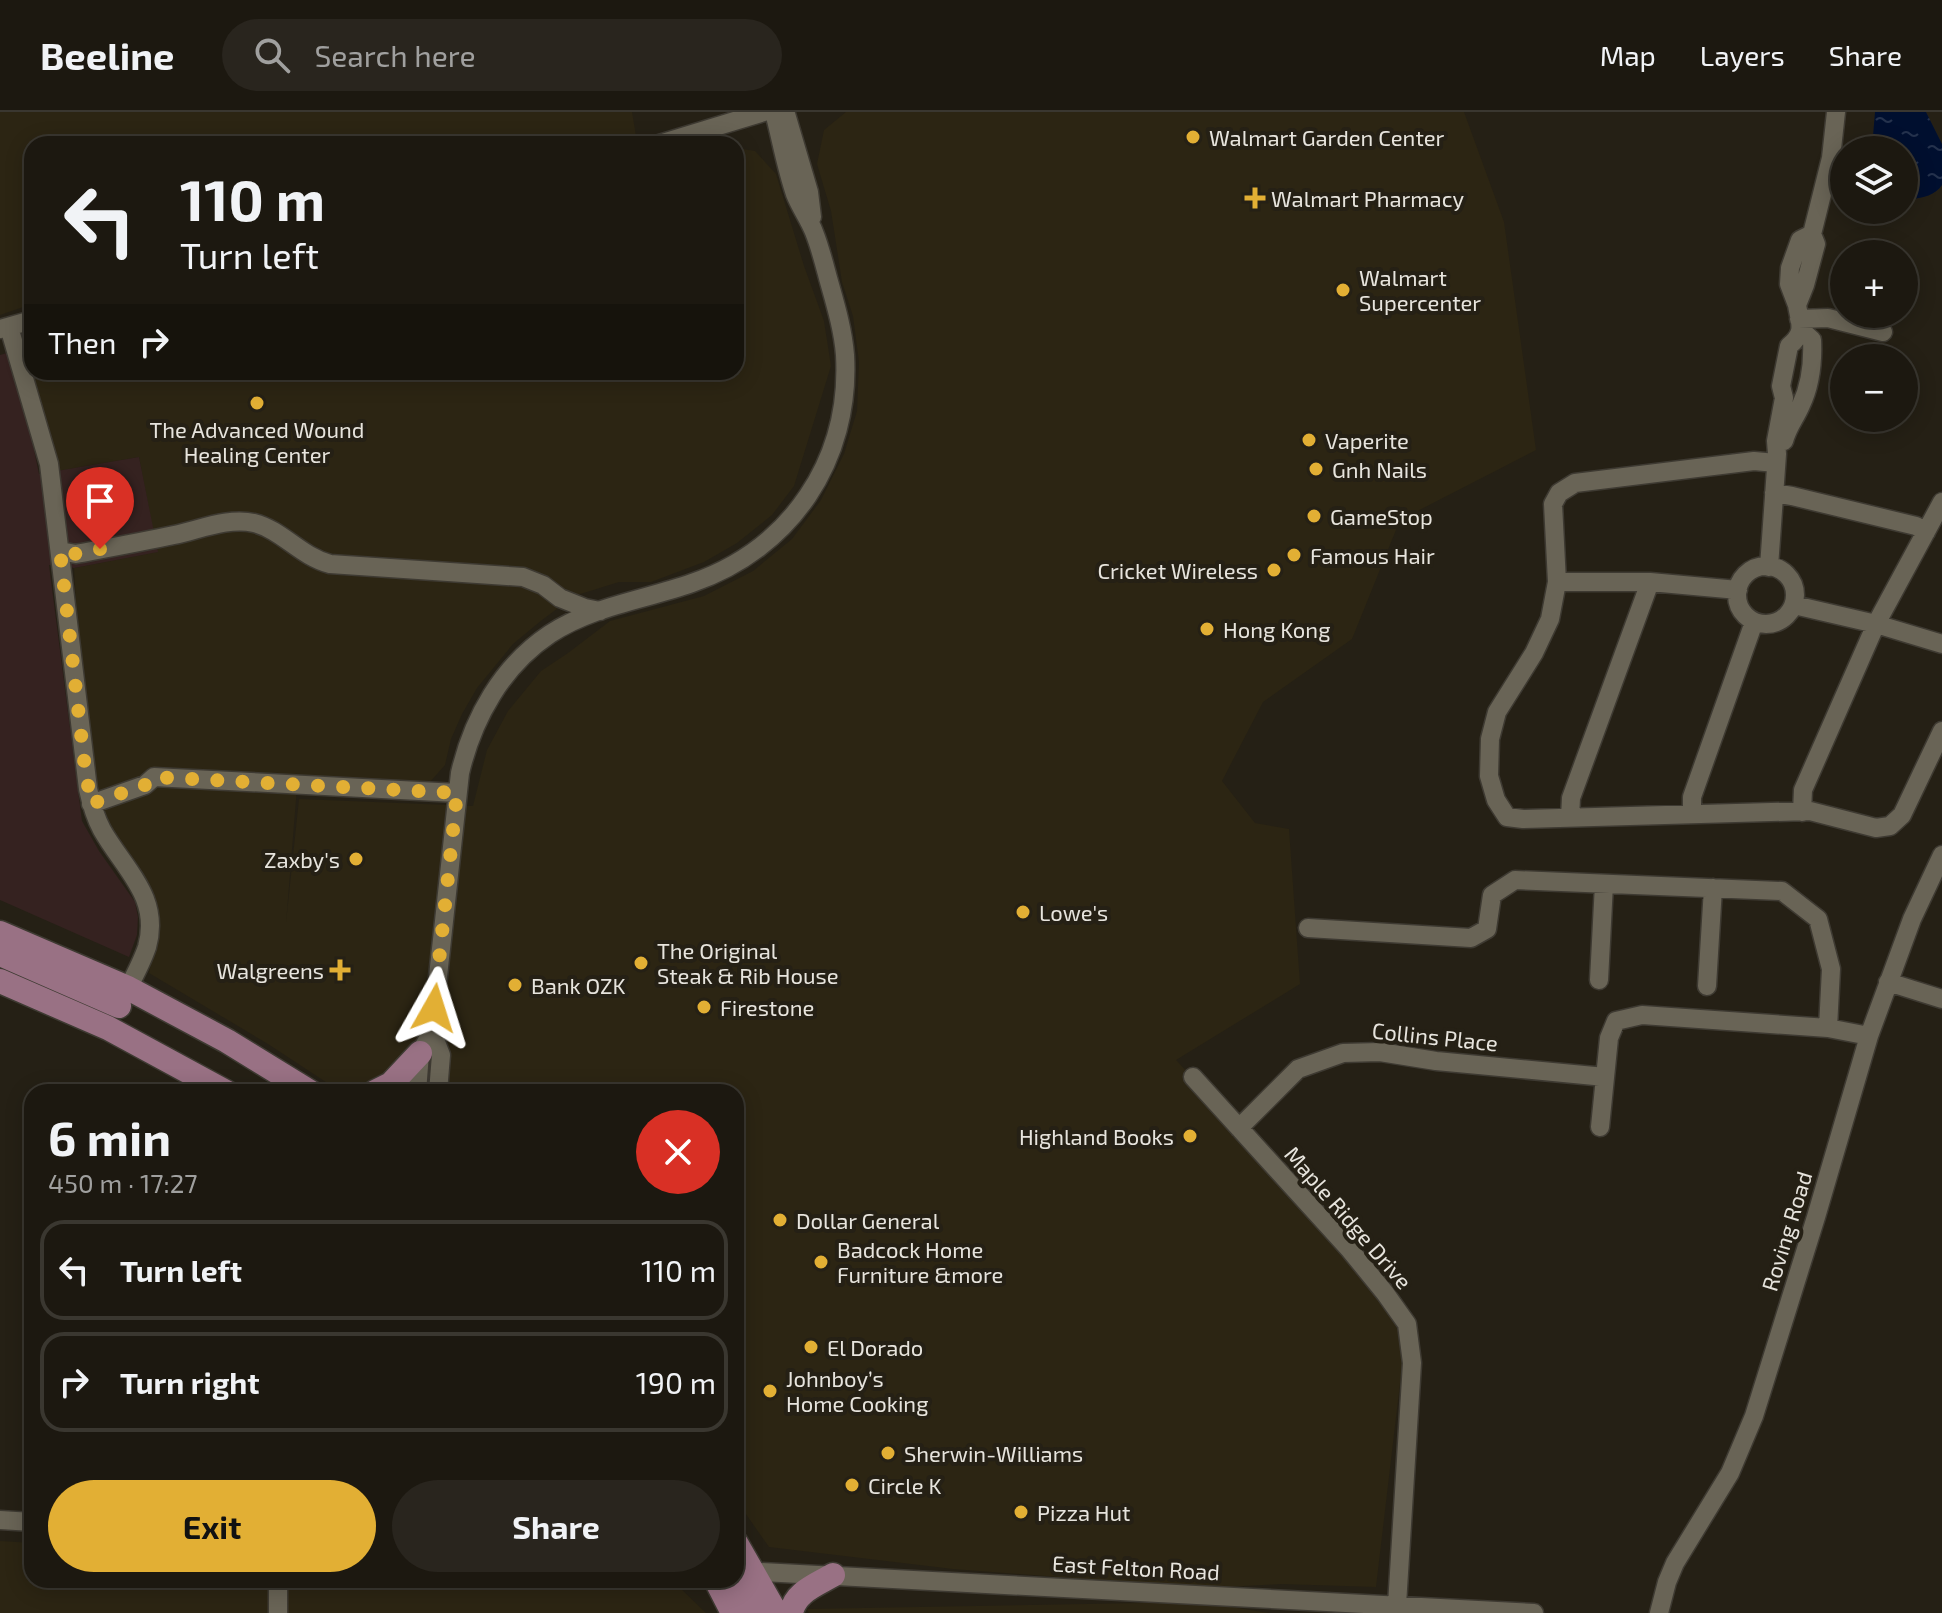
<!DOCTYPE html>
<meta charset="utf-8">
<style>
body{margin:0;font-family:"Exo 2",sans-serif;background:#29251e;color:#f1f3f6;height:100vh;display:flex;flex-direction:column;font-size:30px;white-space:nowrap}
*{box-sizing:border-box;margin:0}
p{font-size:26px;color:#a0a09f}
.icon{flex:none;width:44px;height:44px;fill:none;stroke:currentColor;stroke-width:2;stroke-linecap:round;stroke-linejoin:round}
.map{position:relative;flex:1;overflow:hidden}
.details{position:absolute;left:24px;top:972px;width:720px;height:504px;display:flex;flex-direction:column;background:#1c1810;border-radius:24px;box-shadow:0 4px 20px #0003,0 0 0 2px #3a3730}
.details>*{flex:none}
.top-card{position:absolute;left:24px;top:24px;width:720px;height:244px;border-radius:24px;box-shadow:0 4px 20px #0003,0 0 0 2px #3a3730;background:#1c1810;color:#f1f3f6;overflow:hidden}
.buttons{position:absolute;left:1830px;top:24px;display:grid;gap:16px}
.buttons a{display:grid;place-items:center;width:88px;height:88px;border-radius:50%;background:#1c1810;box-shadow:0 4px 20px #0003,0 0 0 2px #3a3730;font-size:40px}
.pin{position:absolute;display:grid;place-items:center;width:68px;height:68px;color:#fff;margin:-82px -34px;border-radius:50% 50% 50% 0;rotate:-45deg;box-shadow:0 0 8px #0007}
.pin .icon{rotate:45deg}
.me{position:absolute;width:88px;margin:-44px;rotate:6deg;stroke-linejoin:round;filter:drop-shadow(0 0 6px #0008)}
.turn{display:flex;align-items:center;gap:28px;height:168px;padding:0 24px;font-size:36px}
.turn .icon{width:104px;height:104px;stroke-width:2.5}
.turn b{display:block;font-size:56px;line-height:68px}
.then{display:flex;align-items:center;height:76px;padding:0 24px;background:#0003;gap:16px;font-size:30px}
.round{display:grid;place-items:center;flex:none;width:84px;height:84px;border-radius:42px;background:#29251e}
.head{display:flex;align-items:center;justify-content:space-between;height:136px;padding:0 24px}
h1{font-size:48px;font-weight:700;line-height:60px}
.primary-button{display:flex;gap:16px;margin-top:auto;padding:16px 24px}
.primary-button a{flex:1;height:92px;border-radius:48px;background:#e2af34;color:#111;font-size:32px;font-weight:700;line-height:92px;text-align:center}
.primary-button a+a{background:#29251e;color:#f1f3f6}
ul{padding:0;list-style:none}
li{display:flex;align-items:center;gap:24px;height:100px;margin:0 16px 12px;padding:0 8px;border:4px solid #3a3730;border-radius:24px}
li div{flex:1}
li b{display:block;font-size:30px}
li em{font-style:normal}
header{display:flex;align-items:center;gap:48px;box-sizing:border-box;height:112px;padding:0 40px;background:#1c1810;border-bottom:2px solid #3a3730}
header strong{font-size:38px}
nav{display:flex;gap:44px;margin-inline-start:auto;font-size:28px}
.search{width:560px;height:72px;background:#29251e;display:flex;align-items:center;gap:20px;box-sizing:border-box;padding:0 28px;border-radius:44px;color:#a0a09f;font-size:30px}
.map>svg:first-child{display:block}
</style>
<header>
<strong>Beeline</strong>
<div class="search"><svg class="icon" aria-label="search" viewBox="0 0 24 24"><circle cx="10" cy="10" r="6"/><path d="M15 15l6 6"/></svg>Search here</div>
<nav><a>Map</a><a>Layers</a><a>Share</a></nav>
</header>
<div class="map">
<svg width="1942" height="1501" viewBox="0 0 1942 1501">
<defs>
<pattern id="water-ripples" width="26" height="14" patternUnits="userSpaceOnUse" patternTransform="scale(2)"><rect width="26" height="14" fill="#000f2f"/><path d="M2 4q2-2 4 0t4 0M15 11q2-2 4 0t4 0" fill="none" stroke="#25324d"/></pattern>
</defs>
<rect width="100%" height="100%" fill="#252015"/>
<path fill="#2c2513" d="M0 0H632L636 24 608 32H32V192L0 203Z
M846 0H1464L1504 110 1536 338 1400 408 1352 527 1263 590 1222 669 1255 711 1289 717 1300 872 1176 948 1239 1016 1407 1212 1376 1475 1282 1472 1206 1476 953 1457 769 1435 736 1388V980H341L268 932 149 861 158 812 156 791 149 776 110 716 94 665 79 542 74 456 157 440 139 345 58 359 23 236 27 229 32 228V260H736V36L755 39 776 62 804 154 824 209 831 254 794 374 772 403 737 431 704 450 651 470H619L574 484 542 508 513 532 477 576 462 602 451 627 445 653 430 670 298 663 286 811 299 687 473 694 487 638 508 599 541 559 568 541 610 509 704 484 753 459 792 427 821 388 844 342 857 299 859 250 853 204 842 170 831 99 817 52 824 18Z
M0 1429 32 1431V1468H580L678 1474 706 1501H0Z
M1200 1490 1269 1501H809L807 1497Z"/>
<path fill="#352220" d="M7 241 31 323 39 362 139 345 158 440 74 456 49 453 82 709 99 739 135 790 138 805 137 823 129 845 0 788V243Z"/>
<path fill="url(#water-ripples)" d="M1875 0H1926L1942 32V73C1934 85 1917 88 1904 86V38H1867L1873 24Z"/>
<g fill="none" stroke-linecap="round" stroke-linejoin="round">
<defs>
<path id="minor" d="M786 2 809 80 812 105
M659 32 764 0
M1812 122 1800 128 1790 156 1789 172 1797 193 1805 173 1816 132 1812 122 1831 46 1836 0
M1799 207 1828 206 1883 220
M9 215 49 352 88 677C91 691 95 705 102 718 124 757 161 785 147 835 141 853 131 870 123 886
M0 217 32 208
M1784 329C1788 314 1795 307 1801 293 1810 274 1813 249 1812 228L1801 218
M1776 351 1754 349 1575 371 1559 381 1553 392 1557 470 1550 507 1534 541 1497 600 1490 627 1489 664 1496 688 1507 705 1523 707 1810 699 1876 716 1890 714 1902 703 1942 619
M1774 381 1792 384 1916 414 1926 420
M60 439 76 442C108 436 141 430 174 423 199 418 228 405 254 411 282 418 300 444 330 452L523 465 543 473 560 486 585 496 600 499
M1737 483a29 29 0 1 1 58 0a29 29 0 1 1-58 0Z
M1769 455 1777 342 1776 329 1784 286 1781 274 1789 234C1806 220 1800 212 1797 193
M1557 470H1650
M1794 493 1876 512 1942 532
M91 692 145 673 154 665 457 681
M1802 700 1803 678 1876 512 1942 390
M1692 702V685L1754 510
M1570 706 1571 686 1650 470 1738 478
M1308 816 1471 826 1487 817 1492 783 1515 768 1782 779 1818 807 1831 857 1828 916
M1599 868 1604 772
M1888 870 1942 887
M1707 874 1713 776
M432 920 441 943 438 980
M1193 965 1350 1138 1385 1181 1407 1212 1412 1251 1397 1493
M417 980 420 941 432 920 460 661C473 606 502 554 550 522 593 494 644 488 692 471 791 437 851 348 845 243 843 217 835 191 828 166 824 151 820 135 814 120 809 107 800 95 795 82 786 56 781 27 774 0
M1600 1015 1609 926 1616 909 1642 903 1828 916 1869 924
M1239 1016 1298 957 1343 941 1380 940 1436 949 1605 965
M0 1408 32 1410
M742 1459 1534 1501
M278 1501V1468
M1659 1501 1667 1470 1675 1451 1730 1361 1754 1304 1816 1105 1869 924 1912 807 1942 743"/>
<path id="major" d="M0 821 128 876 227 929 310 980
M0 842 119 894
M0 869 108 916 226 980
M375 980 391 972 420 941
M736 1431 776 1501
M716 1468 733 1501
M735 1468 752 1501
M791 1501C795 1480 816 1473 833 1463"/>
</defs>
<use href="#minor" stroke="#3e3a32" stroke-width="21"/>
<use href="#major" stroke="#3e3a32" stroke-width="27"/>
<use href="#minor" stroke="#696456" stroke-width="18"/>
<use href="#major" stroke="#997184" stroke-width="24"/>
</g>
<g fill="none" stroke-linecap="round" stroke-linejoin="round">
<path stroke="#e2af34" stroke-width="14" stroke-dasharray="0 25.2" d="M100 437 76 442 60 439 84 648 91 692 145 673 154 665 457 681 434 896"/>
</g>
<g fill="#e2af34" stroke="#252015" stroke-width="3">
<circle cx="1193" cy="25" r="8"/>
<path d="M1251 74h8v8h8v8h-8v8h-8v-8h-8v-8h8z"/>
<circle cx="1343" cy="178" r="8"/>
<circle cx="257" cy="291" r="8"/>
<circle cx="1309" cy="328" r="8"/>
<circle cx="1316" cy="357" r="8"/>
<circle cx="1314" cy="404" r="8"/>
<circle cx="1294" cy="443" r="8"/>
<circle cx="1274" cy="458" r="8"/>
<circle cx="1207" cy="517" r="8"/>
<circle cx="356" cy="747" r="8"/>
<circle cx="1023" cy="800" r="8"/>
<circle cx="641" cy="851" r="8"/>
<path d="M336 846h8v8h8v8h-8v8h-8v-8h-8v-8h8z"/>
<circle cx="515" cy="873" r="8"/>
<circle cx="704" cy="895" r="8"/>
<circle cx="1190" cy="1024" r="8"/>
<circle cx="780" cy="1108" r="8"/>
<circle cx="821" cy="1150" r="8"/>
<circle cx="811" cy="1235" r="8"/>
<circle cx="770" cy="1279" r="8"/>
<circle cx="888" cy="1341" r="8"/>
<circle cx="852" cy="1373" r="8"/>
<circle cx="1021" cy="1400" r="8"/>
</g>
<g text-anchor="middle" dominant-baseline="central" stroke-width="8" stroke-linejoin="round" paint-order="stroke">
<g font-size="22" fill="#e7e4dd" stroke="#252015" text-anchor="start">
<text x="1209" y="25">Walmart Garden Center</text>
<text x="1271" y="86">Walmart Pharmacy</text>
<text x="1359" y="165">Walmart<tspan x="1359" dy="25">Supercenter</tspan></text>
<text x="257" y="317" text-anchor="middle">The Advanced Wound<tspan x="257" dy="25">Healing Center</tspan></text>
<text x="1325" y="328">Vaperite</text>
<text x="1332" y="357">Gnh Nails</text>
<text x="1330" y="404">GameStop</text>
<text x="1310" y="443">Famous Hair</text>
<text x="1258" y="458" text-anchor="end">Cricket Wireless</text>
<text x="1223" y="517">Hong Kong</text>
<text x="340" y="747" text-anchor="end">Zaxby's</text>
<text x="1039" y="800">Lowe's</text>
<text x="657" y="838">The Original<tspan x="657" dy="25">Steak &amp; Rib House</tspan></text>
<text x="324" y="858" text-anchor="end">Walgreens</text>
<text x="531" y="873">Bank OZK</text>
<text x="720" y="895">Firestone</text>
<text x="1174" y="1024" text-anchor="end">Highland Books</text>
<text x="796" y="1108">Dollar General</text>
<text x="837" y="1137">Badcock Home<tspan x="837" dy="25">Furniture &amp;more</tspan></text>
<text x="827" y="1235">El Dorado</text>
<text x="786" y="1266">Johnboy’s<tspan x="786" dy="25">Home Cooking</tspan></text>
<text x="904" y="1341">Sherwin-Williams</text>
<text x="868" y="1373">Circle K</text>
<text x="1037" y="1400">Pizza Hut</text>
</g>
<g font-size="22" fill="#e7e4dd" stroke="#252015">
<text transform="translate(1435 924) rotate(6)">Collins Place</text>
<text transform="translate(1349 1105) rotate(49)">Maple Ridge Drive</text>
<text transform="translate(1786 1119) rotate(-73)">Roving Road</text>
<text transform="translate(1136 1455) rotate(3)">East Felton Road</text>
</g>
</g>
</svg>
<div class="buttons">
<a><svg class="icon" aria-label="layers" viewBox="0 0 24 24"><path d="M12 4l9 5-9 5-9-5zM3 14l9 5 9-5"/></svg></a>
<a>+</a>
<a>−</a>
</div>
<div class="pin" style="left:100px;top:437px;background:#d93025"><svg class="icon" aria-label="arrive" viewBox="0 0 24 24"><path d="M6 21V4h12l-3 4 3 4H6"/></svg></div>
<svg class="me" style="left:434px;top:896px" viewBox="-20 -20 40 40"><path d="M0-17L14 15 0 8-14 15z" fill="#e2af34" stroke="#fff" stroke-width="4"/></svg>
<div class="top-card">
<div class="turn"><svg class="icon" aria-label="left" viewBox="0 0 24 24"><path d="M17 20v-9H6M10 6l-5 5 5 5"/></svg><div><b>110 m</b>Turn left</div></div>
<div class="then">Then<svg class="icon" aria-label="right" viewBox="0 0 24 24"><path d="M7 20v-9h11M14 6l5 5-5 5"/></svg></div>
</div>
<section class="details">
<div class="head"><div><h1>6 min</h1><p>450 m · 17:27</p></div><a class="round" style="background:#d93025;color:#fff"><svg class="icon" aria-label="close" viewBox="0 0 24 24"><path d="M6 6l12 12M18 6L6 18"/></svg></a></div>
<ul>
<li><svg class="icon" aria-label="left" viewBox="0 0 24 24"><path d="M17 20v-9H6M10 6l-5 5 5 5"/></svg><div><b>Turn left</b></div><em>110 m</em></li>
<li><svg class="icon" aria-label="right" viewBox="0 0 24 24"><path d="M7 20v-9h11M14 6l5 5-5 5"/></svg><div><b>Turn right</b></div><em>190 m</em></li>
</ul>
<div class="primary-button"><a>Exit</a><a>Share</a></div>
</section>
</div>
